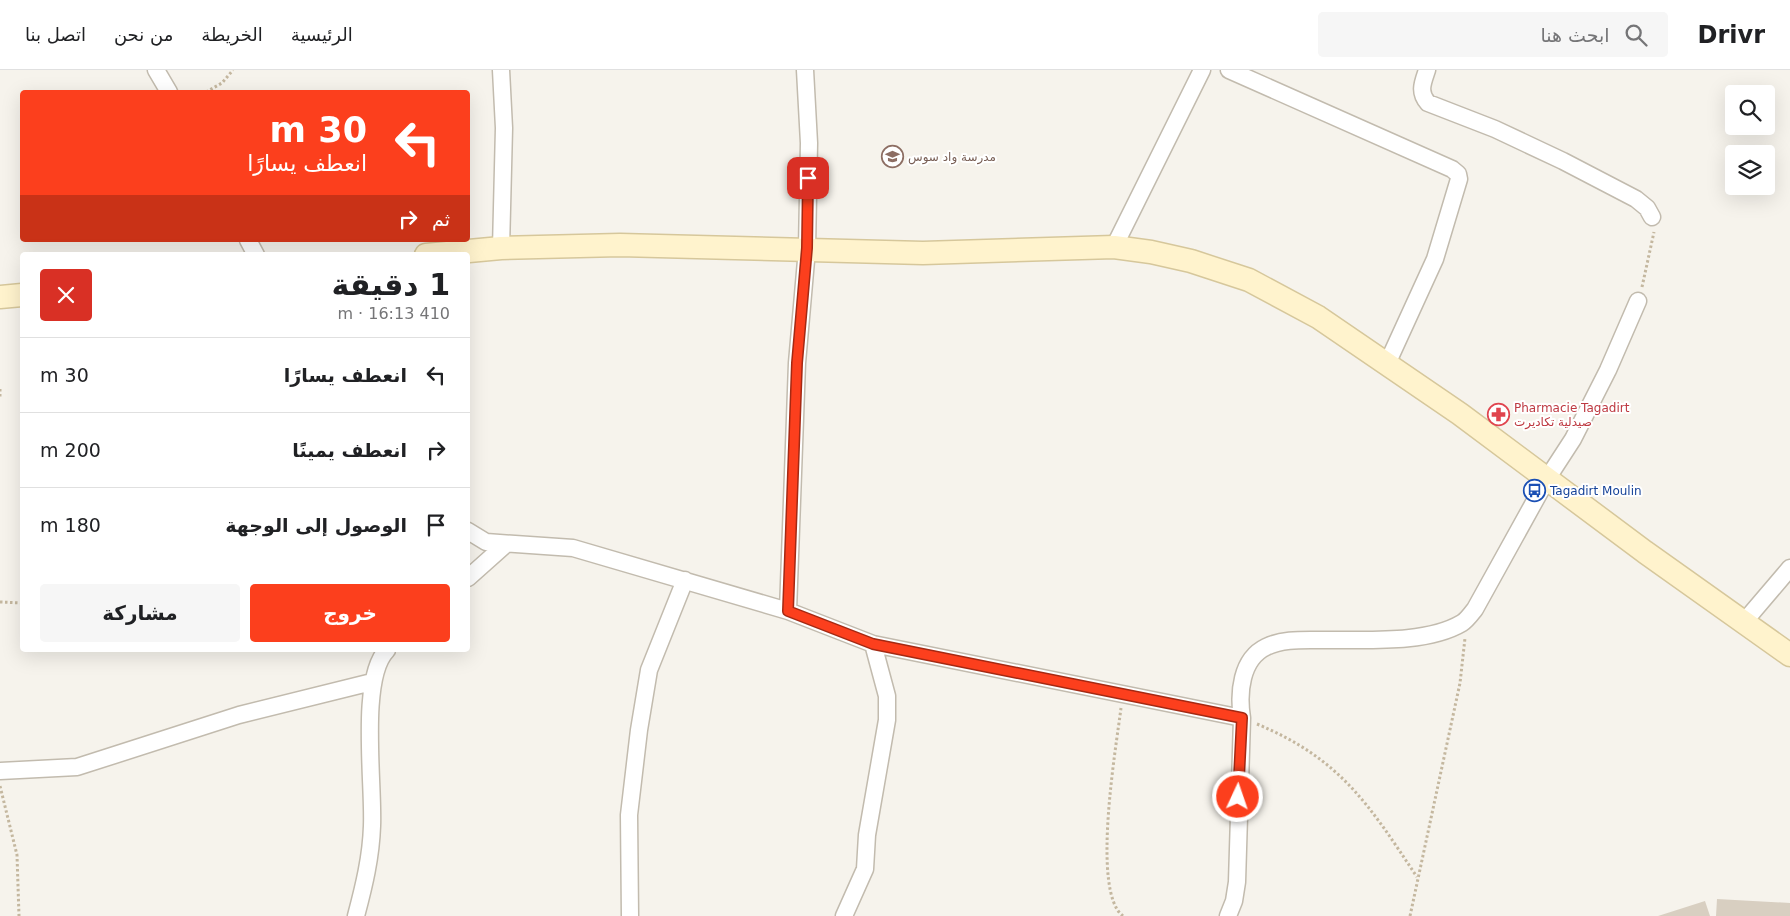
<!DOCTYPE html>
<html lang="ar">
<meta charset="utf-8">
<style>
body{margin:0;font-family:"DejaVu Sans","Noto Sans Arabic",sans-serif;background:#f6f6f6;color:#202124;direction:rtl;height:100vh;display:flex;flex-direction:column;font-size:19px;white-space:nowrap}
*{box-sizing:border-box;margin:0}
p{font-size:16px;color:#757577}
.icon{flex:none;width:28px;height:28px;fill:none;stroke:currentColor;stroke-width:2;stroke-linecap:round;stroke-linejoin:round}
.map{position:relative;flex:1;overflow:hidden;direction:ltr}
.panel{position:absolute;left:20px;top:182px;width:450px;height:400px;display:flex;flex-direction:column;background:#fff;border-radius:5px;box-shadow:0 5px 20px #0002;direction:rtl}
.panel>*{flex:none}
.guide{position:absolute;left:20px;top:20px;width:450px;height:152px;border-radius:5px;box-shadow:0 5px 20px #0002;direction:rtl;background:#fc3f1d;color:#fff;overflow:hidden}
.buttons{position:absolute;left:1725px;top:15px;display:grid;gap:10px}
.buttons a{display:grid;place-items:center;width:50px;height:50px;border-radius:5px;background:#fff;box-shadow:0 5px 20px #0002;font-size:25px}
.pin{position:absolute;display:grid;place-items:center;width:42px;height:42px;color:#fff;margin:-21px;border-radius:10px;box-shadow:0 2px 8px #0006}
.me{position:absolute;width:55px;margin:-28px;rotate:3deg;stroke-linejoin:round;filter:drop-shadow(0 0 4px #0008)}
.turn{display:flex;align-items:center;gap:18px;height:105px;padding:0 20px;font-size:22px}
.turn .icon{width:65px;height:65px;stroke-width:2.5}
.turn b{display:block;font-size:35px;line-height:42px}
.then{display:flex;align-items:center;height:48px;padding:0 20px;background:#0003;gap:10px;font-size:19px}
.round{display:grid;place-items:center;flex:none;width:52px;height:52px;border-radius:5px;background:#f6f6f6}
.overview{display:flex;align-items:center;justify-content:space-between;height:85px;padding:0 20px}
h1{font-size:30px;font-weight:700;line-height:38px}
.primary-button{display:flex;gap:10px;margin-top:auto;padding:10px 20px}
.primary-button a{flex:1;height:58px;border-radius:5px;background:#fc3f1d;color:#fff;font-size:20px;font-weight:700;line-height:58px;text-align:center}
.primary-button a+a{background:#f6f6f6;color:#202124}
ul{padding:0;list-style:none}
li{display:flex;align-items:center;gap:15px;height:75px;padding:0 20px;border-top:1px solid #e0e0e0}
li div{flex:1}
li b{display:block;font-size:19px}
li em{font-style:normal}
header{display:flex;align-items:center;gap:30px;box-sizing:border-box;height:70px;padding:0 25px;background:#fff;border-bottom:1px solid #e0e0e0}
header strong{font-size:24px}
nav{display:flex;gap:28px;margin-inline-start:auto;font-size:18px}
.search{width:350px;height:45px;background:#f6f6f6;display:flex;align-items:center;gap:12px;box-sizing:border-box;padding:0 18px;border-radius:5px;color:#757577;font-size:19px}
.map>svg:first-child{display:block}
</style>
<header>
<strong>Drivr</strong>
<div class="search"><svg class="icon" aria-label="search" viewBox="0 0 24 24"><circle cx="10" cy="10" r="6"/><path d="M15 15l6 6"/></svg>ابحث هنا</div>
<nav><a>الرئيسية</a><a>الخريطة</a><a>من نحن</a><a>اتصل بنا</a></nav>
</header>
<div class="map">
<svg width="1790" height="846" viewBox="0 0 1790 846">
<rect width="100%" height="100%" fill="#f6f3ec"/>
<path fill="#d8cfc1" d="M1717 829 1790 833V846H1716Z
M1705 831 1710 846H1658Z"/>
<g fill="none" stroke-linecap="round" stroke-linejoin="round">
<defs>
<path id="street" d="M156 0 169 22
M805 0 809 73 807 179 797 293 788 541 873 574 887 626V650L867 765 865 799 844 846
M1229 0 1452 99 1458 104 1459 109 1435 189 1387 294
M1427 0C1423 12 1418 22 1428 33L1495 59 1563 91 1636 129 1647 138 1652 147
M248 170 256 185
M1114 177 1202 0
M501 178 504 58 501 0
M468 461 486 472 573 478 788 541
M468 508 506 474
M1744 552 1790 498
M873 574 1242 648
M0 701 77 697 239 645 372 612
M356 846C364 816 371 787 372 756 374 715 359 608 387 580
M630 846 629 745 639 660 649 600 685 510
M1228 846 1234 831 1237 812 1242 648C1238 623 1241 589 1266 577 1282 569 1302 570 1319 570 1361 569 1425 575 1462 553 1467 550 1471 544 1475 539L1547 409 1573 369 1608 300 1638 231"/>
<path id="secondary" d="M426 185 501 178 620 175 923 183 1114 177 1151 182 1191 191 1249 210 1318 247 1460 344 1645 482 1790 585
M0 227 22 225"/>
</defs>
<use href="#street" stroke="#c2bbae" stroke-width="19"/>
<use href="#secondary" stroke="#d6c79b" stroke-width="25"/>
<path stroke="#c4b79f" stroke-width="3" stroke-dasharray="2.5 2.5" stroke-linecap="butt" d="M206 22 222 13 233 0
M1642 217 1654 162
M0 319V327
M0 532 22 533
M1121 638C1116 678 1091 822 1123 846
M1257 654C1341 689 1369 735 1417 807
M0 716 17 785 19 846
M1410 846 1460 613 1465 568"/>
<use href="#street" stroke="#fff" stroke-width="16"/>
<use href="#secondary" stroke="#fff3cd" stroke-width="22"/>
</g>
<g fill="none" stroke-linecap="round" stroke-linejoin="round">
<defs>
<path id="route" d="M808 108 807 178 797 293 788 541 873 574 1242 648 1238 727"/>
</defs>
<use href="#route" stroke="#a42913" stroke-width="12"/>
<use href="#route" stroke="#fc3f1d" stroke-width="9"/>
</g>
<defs>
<symbol id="school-ring" viewBox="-11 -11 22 22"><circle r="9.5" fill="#fff" stroke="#8d6e63" stroke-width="1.5"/><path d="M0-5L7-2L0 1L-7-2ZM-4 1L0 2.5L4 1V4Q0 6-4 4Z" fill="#8d6e63"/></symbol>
<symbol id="pharmacy-ring" viewBox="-11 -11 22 22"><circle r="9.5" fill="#fff" stroke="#e0444e" stroke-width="1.5"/><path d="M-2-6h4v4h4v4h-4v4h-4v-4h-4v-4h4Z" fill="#e0444e"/></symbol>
<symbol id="bus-ring" viewBox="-11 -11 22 22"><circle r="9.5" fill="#fff" stroke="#1a4fb4" stroke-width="1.5"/><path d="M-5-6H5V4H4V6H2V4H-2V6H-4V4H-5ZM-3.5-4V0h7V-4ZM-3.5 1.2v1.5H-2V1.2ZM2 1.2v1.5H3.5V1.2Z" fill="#1a4fb4"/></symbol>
</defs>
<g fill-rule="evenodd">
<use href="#school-ring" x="880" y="74" width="25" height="25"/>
<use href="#pharmacy-ring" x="1486" y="332" width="25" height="25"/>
<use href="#bus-ring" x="1522" y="408" width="25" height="25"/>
</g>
<g text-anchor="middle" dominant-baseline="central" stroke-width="4" stroke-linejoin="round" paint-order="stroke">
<g font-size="12" fill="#785e54" stroke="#fff" text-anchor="start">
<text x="908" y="87">مدرسة واد سوس</text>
</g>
<g font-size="12" fill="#be3a42" stroke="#fff" text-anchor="start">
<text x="1514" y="338">Pharmacie Tagadirt<tspan x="1514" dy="14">صيدلية تكاديرت</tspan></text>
</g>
<g font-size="12" fill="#164399" stroke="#fff" text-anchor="start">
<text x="1550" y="421">Tagadirt Moulin</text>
</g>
</g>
</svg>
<div class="buttons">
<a><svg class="icon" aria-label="search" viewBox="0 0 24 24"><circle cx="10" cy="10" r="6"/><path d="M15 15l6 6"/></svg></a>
<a><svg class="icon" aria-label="layers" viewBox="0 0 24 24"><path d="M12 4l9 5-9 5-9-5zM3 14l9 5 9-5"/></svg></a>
</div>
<div class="pin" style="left:808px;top:108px;background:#d93025"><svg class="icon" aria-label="arrive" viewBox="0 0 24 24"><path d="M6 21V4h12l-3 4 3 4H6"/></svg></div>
<svg class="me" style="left:1238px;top:727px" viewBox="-20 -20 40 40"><circle r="17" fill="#fc3f1d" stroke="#fff" stroke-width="3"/><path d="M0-11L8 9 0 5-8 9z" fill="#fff"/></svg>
<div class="guide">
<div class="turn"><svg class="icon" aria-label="left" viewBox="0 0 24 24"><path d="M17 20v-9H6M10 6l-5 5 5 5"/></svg><div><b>30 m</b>انعطف يسارًا</div></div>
<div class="then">ثم<svg class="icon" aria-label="right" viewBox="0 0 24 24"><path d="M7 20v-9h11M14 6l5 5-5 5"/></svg></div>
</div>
<section class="panel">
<div class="overview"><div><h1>1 دقيقة</h1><p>410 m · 16:13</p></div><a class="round" style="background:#d93025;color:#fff"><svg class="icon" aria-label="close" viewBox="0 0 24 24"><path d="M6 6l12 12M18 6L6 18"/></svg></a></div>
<ul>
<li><svg class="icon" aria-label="left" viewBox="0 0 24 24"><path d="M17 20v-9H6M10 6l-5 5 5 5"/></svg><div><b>انعطف يسارًا</b></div><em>30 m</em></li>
<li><svg class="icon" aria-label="right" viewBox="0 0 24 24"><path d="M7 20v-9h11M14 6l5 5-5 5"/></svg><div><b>انعطف يمينًا</b></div><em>200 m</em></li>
<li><svg class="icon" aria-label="arrive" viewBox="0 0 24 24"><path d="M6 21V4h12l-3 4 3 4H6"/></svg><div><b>الوصول إلى الوجهة</b></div><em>180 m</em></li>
</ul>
<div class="primary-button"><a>خروج</a><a>مشاركة</a></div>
</section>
</div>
